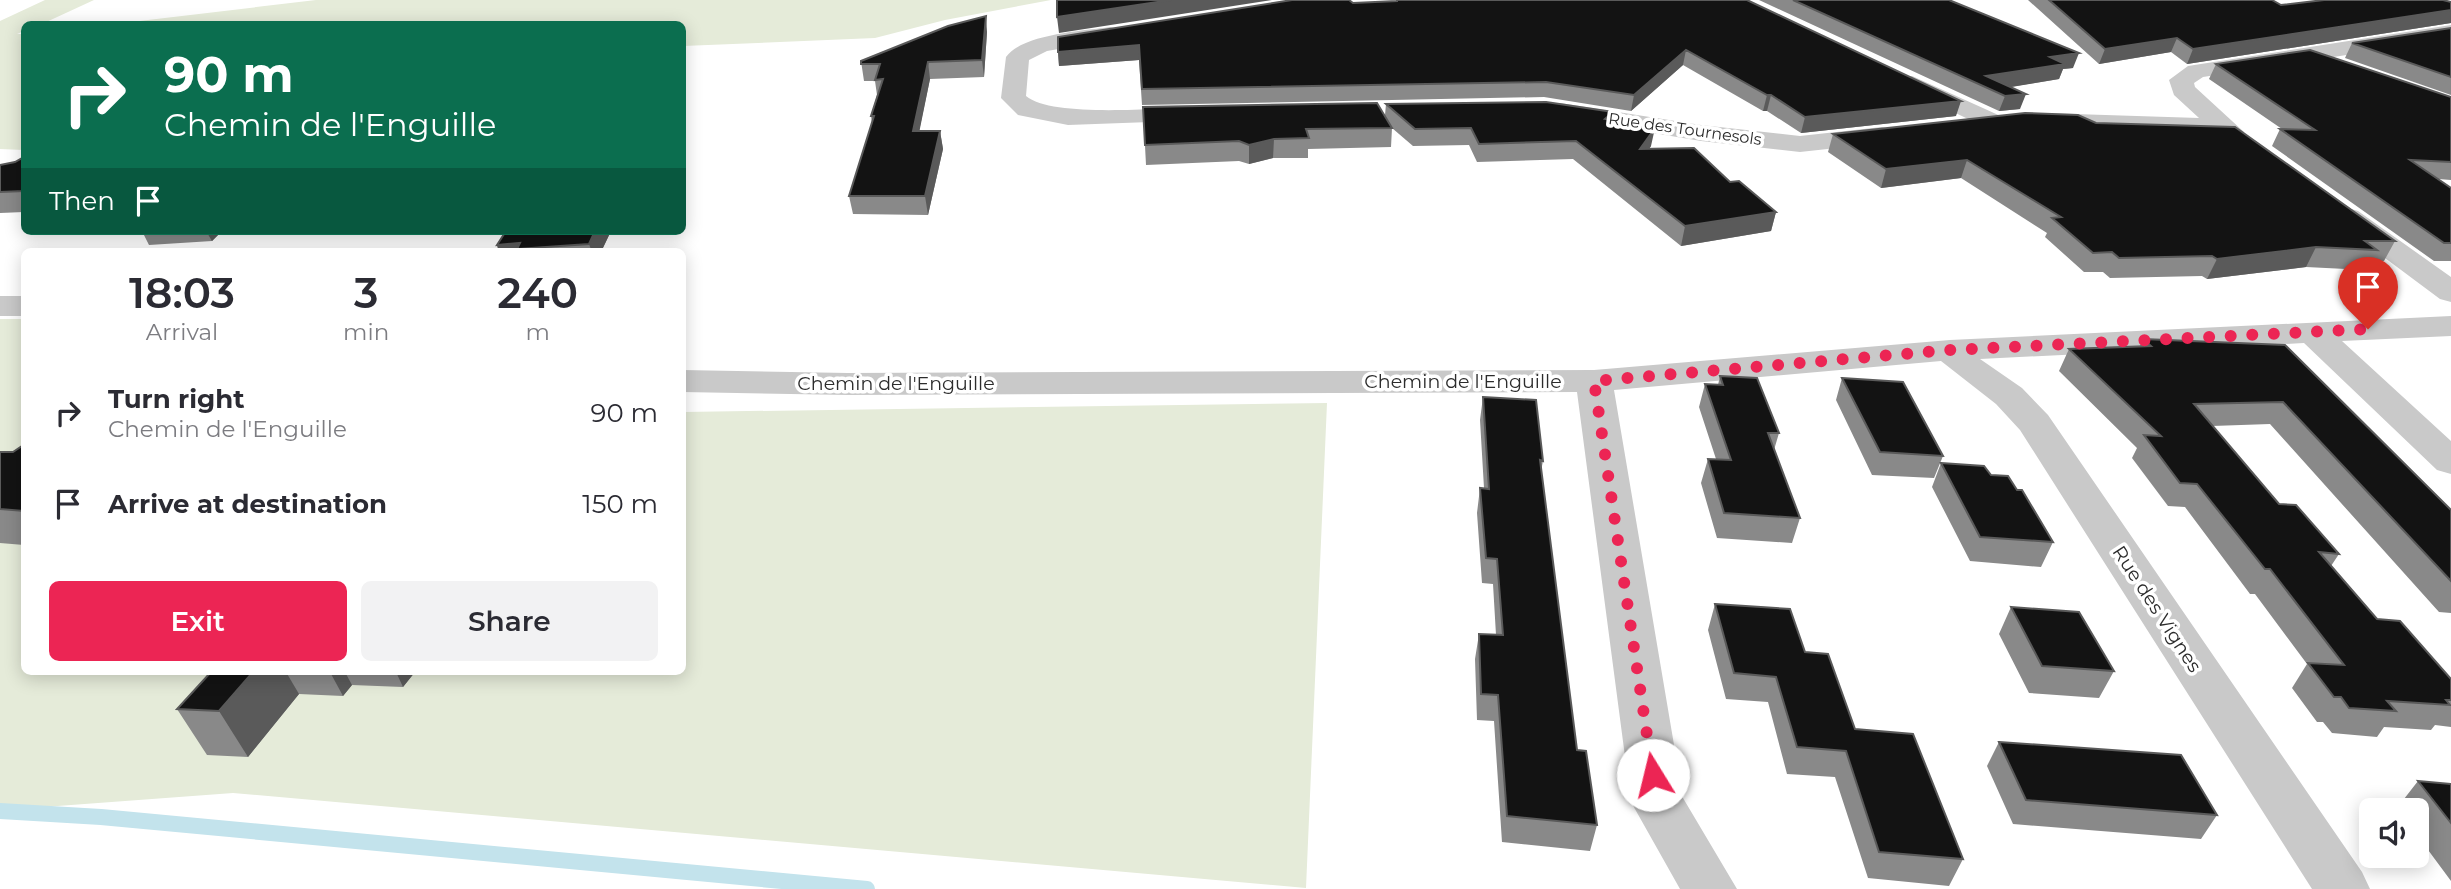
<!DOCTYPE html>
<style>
body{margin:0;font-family:Montserrat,sans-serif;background:#f2f2f3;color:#2b2b33;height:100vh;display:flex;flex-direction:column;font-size:26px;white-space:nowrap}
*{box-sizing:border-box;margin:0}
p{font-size:23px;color:#7c7c81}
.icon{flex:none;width:38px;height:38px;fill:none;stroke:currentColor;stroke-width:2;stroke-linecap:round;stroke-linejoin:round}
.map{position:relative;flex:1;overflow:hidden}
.panel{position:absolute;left:21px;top:248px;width:665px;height:427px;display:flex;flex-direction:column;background:#fff;border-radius:10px;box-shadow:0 4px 18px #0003}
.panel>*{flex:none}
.guide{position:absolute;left:21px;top:21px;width:665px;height:214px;border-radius:10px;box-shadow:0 4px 18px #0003;background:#0b6e4f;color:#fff;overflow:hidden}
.controls{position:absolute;left:2359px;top:798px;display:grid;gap:14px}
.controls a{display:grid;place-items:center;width:70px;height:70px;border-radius:10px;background:#fff;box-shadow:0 4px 18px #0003;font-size:35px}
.pin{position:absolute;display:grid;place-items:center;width:60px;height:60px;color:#fff;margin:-72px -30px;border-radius:50% 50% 50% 0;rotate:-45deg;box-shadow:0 0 7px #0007}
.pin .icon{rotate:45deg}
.me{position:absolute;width:77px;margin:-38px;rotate:351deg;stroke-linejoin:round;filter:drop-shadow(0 0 5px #0008)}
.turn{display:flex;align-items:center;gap:24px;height:147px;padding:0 28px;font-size:32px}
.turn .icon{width:91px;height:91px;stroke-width:2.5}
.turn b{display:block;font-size:49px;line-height:60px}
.then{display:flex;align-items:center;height:66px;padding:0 28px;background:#0003;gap:14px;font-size:26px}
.eta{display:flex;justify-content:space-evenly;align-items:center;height:119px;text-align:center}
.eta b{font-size:42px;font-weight:600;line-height:49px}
.cta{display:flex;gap:14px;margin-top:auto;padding:14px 28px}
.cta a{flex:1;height:80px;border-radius:10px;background:#ec2554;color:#fff;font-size:28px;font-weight:600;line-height:80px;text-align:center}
.cta a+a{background:#f2f2f3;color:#2b2b33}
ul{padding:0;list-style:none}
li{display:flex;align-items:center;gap:21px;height:91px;padding:0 28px}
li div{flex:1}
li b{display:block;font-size:26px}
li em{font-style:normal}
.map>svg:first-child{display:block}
</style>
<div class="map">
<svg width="2451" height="889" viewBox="0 0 2451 889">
<rect width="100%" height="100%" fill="#fff"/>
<path fill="#e5ebd9" d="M45 0H94L42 24H24V31L17 34H24V150L0 149V21Z
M316 0H1051L945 20 875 38 683 46 682 24H114Z
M0 319H24V672H682L683 412 1327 403 1306 888 233 793 17 809 0 806Z"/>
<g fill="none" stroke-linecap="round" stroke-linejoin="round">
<path stroke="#c3e3ec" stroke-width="16" d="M0 811 101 817 867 889"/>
<path fill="#c9c9c9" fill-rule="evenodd" d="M2451 25V39L2203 77 2194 83 2195 87 2244 132 2240 138 2231 140 2217 134 2043 129 2034 126 2030 121 2034 116 2043 113 2199 118 2174 95 2169 80 2188 66Z
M1110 27 1118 29 1121 34 1118 39 1047 51 1029 60 1026 96C1052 118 1158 108 1196 107L1205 110 1209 115 1205 120 1068 125 1018 115 1001 98 1006 57C1022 34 1083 31 1110 27Z
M1912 76 2005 118 2009 123 2005 128 1996 131 1987 128 1903 88 1900 83 1903 78Z
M1560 103 1701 125 1800 136 1882 127 1891 129 1895 135 1891 141 1882 143 1800 152 1701 141 1551 116 1547 111 1551 106Z
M2348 208 2358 211 2451 277V302L2440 299 2338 223 2333 217 2338 211Z
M0 296H24V316H0Z
M2451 316V336L2342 341 2451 441V474L2437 470 2304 343 1980 359 2022 388 2048 415 2362 872 2370 889H2312L2020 430 1996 404 1941 361 1614 390 1683 798 1737 889H1680L1631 802 1577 392 848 395 682 392V370L848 373 1594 370 1950 340Z"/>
</g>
<path fill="#898989" d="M1397 0H1747L1956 116 1801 133 1767 111H1763L1683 65 1631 111 1544 97 1142 105 1139 60 1059 66 1058 52 1353 3 1397 1Z
M1759 0H1949L2073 68 2063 69 2059 79 2010 87 2020 109 1999 111Z
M2028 0H2272L2281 5 2451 2V23L2187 64 2171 52 2099 64Z
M2451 28V95L2345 58 2352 43Z
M987 32 984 77 930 79 919 131H940L943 149 928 215 853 214 849 196 872 123 871 116 877 95 875 81H864L861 61Z
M2216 64 2451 97V180L2438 179 2451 188V261H2434L2272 146 2280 129H2282L2209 79Z
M1386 104 1613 112 1612 121 1651 146 1649 149 1730 182 1776 212 1771 231 1681 246 1573 159 1477 162 1469 145 1413 146 1392 128 1391 147 1308 149V158H1273L1249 164 1239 161 1146 165 1143 107 1385 115Z
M2096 123 2395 241 2384 261H2371L2366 270 2306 267 2207 279 2202 276 2110 278 2103 272H2084L2045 237 2047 233 1961 178 1881 188 1828 152 1833 134Z
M24 157V212L0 213V165L15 162Z
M142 231H222L212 241 149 245Z
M611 231 601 252H499L497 245Z
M2143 339 2285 345 2451 510V613L2439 612 2270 424 2212 426 2279 504 2339 554 2331 566 2377 619 2451 679V727L2435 725 2431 730 2384 727 2377 737 2332 733 2323 722H2317L2292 688 2307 664 2255 594H2250L2185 507 2168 506 2132 458 2137 448 2059 371 2069 349 2140 346Z
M1720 376 1779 433 1774 450 1800 518 1792 543 1717 538 1701 483 1708 459H1716L1699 407 1705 384 1718 385Z
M1842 378 1943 456 1934 478 1872 475 1836 400Z
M1483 397 1543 461 1541 471 1577 750 1597 825 1590 851 1502 842 1494 721 1477 720 1475 659 1479 634 1496 635 1493 584 1482 583 1477 513 1480 488H1484L1480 420Z
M24 446V545L0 543V452H13Z
M1941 463 1991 475 2017 490 2053 542 2041 567 1970 561 1932 487Z
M1715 604 1805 652 1855 729 1963 859 1949 886 1868 878 1835 777 1787 774 1768 702 1726 699 1708 630Z
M2011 607 2114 671 2099 698 2029 693 1999 634Z
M211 672H415L403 687 352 685 343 696 299 694 248 757 207 755 177 709Z
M1999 742 2217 815 2201 839 2013 824 1987 766Z
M2418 781 2451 784V881L2417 835V810H2398L2397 808Z"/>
<path fill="#5a5a5a" d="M1171 0H1272L1059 33 1057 17Z
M2451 10V23L2187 64 2193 49Z
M986 16 987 32 984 77 982 60Z
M2177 38 2171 52 2099 64 2105 49Z
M1139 45V60L1059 66 1058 52Z
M1686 50 1683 65 1631 111 1634 95Z
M2079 53 2073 68 2063 69 2059 79 1993 90 1986 76 2050 57Z
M928 62 930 79 916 148 913 131Z
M2026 94 2020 109 1999 111 2005 96Z
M1767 95H1771L1767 111H1763Z
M1961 101 1956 116 1801 133 1805 117Z
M1613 112 1610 129 1605 119Z
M1655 128 1651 146 1637 167 1640 149Z
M940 131 943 149 928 215 925 196Z
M1274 139 1273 158 1249 164V145Z
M1967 160 1961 178 1881 188 1886 169Z
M1776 212 1771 231 1681 246 1685 226Z
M206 231H222L212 241Z
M595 231H611L601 252H592L589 244Z
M520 243 517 249 519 252H499L497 245Z
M2316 247 2306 267 2207 279 2217 259Z
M253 672H286L299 694 248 757 219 711Z
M330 672H345L352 685 343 696Z
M396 672H415L403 687Z"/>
<path fill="#131313" stroke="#5a5a5a" stroke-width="2" d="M1057 0H1171L1057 17Z
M1292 0H1349L1353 3 1397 1V0H1747L1961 101 1805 117 1771 95H1767L1686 50 1634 95 1546 82 1142 89 1139 45 1058 52V37Z
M1793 0H1949L2079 53 2050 57 2065 64 1986 76 2026 94 2005 96Z
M2049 0H2272L2281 5 2324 0H2443L2451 2V10L2193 49 2177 38 2105 49Z
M986 16 982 60 928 62 913 131H940L925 196H849L874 116H871L883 79 875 80 880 64H861V61L948 26Z
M2451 28V77L2352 43Z
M2310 50 2451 97V162L2410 160 2451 188V243H2444L2280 129 2315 130 2216 64Z
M1546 102 1613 112 1605 119 1655 128 1640 149 1694 148 1730 182 1739 181 1776 212 1685 226 1576 141 1479 144 1471 128 1415 129 1386 104Z
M1377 103 1392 128 1306 129 1309 138 1274 139 1249 145 1239 141 1145 145 1143 107Z
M2025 113 2078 115 2096 123 2235 127 2395 241H2365L2377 250 2316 247 2217 259 2212 256 2119 258 2112 252 2093 253 2052 218 2061 217 1967 160 1886 169 1833 134Z
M24 157V191L0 192V165L15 162Z
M506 231H595L589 244 517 249 520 243 497 245Z
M2143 339 2285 345 2451 510V581L2283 402 2194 404 2279 504 2296 505 2339 554 2319 552 2377 619 2400 621 2451 679V700H2446L2450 705 2387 701 2396 711 2349 708 2341 697H2334L2308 663 2344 665 2270 569H2265L2197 484 2180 483 2144 435 2161 436 2069 349 2151 346Z
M1720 376 1757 378 1779 433H1768L1800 518 1724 513 1708 459 1731 460 1705 384 1723 385Z
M1842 378 1903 382 1943 456 1880 452Z
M1483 397 1536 400 1543 461 1540 460 1577 750 1586 751 1597 825 1507 816 1498 695 1481 694 1479 634 1503 635 1497 559 1486 558 1480 488 1489 489Z
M22 446H24V511L0 509V452H13Z
M1941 463 1984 466 1991 475 2008 476 2017 490H2022L2053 542 1980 537Z
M1715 604 1790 609 1805 652 1828 654 1855 729 1913 734 1963 859 1879 852 1846 751 1797 747 1776 677 1734 673Z
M2011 607 2079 612 2114 671 2042 666Z
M211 672H253L219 711 177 709Z
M1999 742 2181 755 2217 815 2026 800Z
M2418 781 2451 784V823Z"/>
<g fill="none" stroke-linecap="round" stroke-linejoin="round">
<path stroke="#ec2554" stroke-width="12" stroke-dasharray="0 21.6" d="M1653 775 1594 381 1950 350 2368 329"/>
</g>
<g text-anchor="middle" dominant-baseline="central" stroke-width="7" stroke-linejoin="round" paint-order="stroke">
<g font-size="16" fill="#2c2c2c" stroke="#fff">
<text transform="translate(1685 129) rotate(8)">Rue des Tournesols</text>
</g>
<g font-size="19" fill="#2c2c2c" stroke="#fff">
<text x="1463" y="381">Chemin de l'Enguille</text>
<text x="896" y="383">Chemin de l'Enguille</text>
<text transform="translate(2157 609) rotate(57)">Rue des Vignes</text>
</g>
</g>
</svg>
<div class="controls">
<a><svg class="icon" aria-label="sound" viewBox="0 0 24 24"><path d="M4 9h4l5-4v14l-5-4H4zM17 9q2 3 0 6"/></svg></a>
</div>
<div class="pin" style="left:2368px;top:329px;background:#d93025"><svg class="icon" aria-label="arrive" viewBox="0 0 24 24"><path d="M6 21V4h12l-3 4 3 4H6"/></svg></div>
<svg class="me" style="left:1653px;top:775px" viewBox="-20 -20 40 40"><circle r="19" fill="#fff"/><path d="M0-13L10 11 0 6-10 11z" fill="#ec2554"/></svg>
<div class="guide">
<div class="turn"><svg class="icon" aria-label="right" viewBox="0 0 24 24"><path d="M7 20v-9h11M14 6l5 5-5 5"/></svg><div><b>90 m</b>Chemin de l'Enguille</div></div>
<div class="then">Then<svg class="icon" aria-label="arrive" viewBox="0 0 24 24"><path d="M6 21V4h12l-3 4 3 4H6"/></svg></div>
</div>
<section class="panel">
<div class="eta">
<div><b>18:03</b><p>Arrival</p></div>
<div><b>3</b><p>min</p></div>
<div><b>240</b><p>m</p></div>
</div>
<ul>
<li><svg class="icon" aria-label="right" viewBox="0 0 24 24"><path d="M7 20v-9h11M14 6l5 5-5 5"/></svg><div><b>Turn right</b><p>Chemin de l'Enguille</p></div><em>90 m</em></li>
<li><svg class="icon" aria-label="arrive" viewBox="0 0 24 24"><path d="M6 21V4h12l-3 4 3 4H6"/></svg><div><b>Arrive at destination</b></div><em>150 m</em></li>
</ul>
<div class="cta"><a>Exit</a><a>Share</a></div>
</section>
</div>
